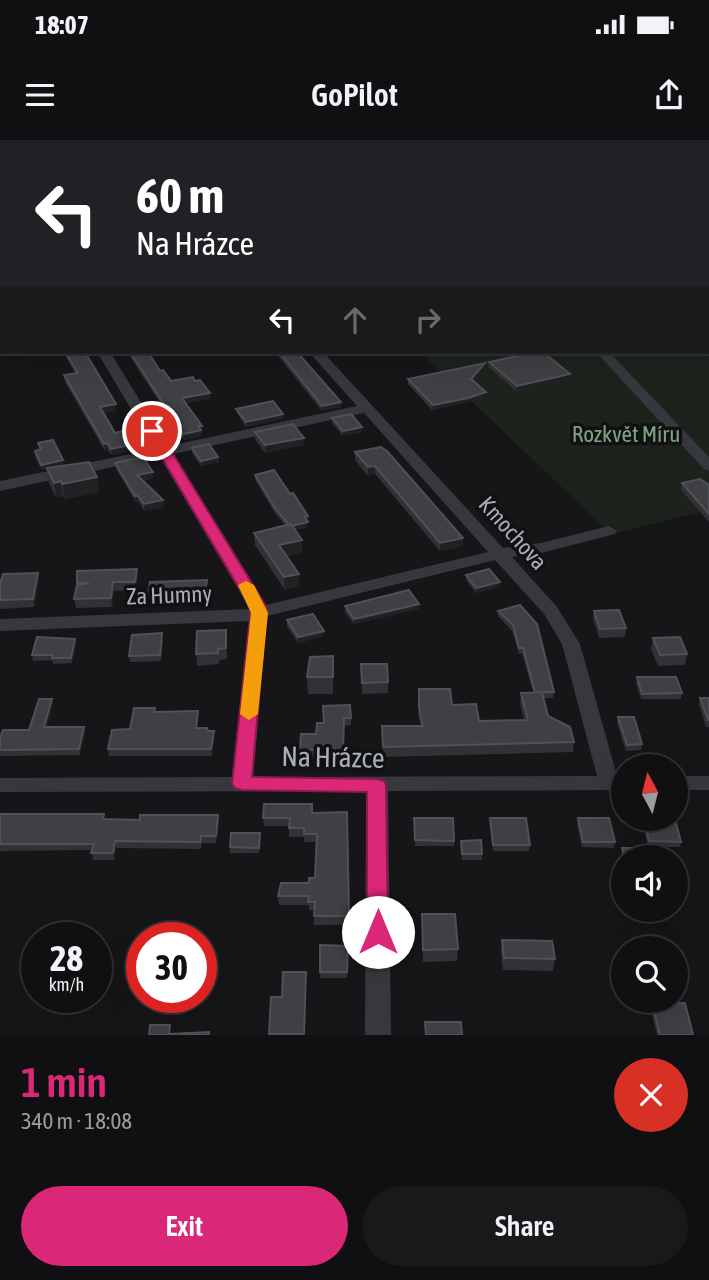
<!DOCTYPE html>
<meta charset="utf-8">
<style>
body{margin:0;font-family:"Asap Condensed",sans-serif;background:#19191b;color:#f1f3f6;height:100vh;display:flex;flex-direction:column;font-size:26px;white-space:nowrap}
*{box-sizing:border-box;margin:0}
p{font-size:23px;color:#9c9d9f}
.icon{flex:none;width:38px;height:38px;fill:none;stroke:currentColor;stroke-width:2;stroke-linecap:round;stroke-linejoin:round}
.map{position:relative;height:895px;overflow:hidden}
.details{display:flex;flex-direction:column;background:#101012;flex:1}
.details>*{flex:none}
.hud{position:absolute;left:0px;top:0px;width:710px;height:214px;box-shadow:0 7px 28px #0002,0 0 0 2px #303032;background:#202124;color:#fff;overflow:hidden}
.needle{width:46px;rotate:353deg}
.fabs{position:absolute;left:611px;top:614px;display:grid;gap:14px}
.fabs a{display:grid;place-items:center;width:77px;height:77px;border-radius:50%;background:#101012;box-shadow:0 7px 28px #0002,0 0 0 2px #303032;font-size:35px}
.speed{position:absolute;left:21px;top:782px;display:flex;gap:14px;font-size:35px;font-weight:700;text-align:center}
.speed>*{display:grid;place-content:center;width:91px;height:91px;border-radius:50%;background:#101012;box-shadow:0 7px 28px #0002,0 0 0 2px #303032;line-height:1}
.speed small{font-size:18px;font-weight:400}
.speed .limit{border:10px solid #d22;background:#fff;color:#111}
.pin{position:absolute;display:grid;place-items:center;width:60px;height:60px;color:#fff;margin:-30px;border:4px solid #fff;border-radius:50%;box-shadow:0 2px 7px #0007}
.me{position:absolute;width:77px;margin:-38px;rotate:0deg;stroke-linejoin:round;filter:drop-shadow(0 0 5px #0008)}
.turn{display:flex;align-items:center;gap:24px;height:147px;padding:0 21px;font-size:32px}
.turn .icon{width:91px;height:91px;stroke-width:2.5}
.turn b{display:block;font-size:49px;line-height:60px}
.lanes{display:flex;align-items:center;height:66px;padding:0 21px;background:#0003;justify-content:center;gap:35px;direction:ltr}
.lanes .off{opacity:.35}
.round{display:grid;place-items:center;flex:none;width:74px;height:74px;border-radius:37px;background:#19191b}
.overview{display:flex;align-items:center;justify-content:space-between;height:119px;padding:0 21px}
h1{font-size:42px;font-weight:600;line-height:52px;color:#db2777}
.action{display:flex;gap:14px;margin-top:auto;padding:14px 21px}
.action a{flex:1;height:80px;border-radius:42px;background:#db2777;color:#fff;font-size:28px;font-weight:600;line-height:80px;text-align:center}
.action a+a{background:#19191b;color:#f1f3f6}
.status{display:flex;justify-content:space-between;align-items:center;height:49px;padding:0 35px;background:#101012;direction:ltr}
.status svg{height:19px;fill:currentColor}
header{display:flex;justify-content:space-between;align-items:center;height:91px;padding:0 21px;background:#101012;font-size:32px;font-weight:600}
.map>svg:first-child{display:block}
</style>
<div class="status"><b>18:07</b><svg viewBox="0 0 49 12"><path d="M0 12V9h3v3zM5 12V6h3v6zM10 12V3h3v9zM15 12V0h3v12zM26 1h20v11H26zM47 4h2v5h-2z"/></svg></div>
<header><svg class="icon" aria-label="menu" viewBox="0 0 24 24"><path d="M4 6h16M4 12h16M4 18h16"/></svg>GoPilot<svg class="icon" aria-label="share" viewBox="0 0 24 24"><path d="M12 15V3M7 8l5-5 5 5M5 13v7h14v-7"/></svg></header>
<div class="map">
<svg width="709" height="895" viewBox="0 0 709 895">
<rect width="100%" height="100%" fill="#161618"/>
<path fill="#1c231d" d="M709 27V370L611 394 420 212H709Z"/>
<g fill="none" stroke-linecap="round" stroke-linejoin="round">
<path fill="#37383d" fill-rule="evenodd" d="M120 0H130L131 2H121Z
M317 0H328L330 2H319Z
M0 38H2V47H0Z
M0 58H2V64H0Z
M97 212H110L168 306 357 266 309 212H323L503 408 541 403 609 386 617 391 615 394 541 413 512 417 557 467 580 504 617 636H623V650L388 651 391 895H365L366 651 0 652V638L232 637 249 481 0 491V479L250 469 160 317 0 351V341L155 309ZM364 273 488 412 266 465 173 314ZM495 420 544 474 562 504 597 636 253 637 267 476Z
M596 212H609L709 317V331L704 329Z
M676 636H709V650H676Z"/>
<path fill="#45474d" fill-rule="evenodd" d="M5 0H34L4 2Z"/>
</g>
<path fill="#323236" d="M63 212H85L116 271 103 273 115 293 135 304 136 310 111 315 108 310 105 311 65 242 64 235 75 233Z
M127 212H148L160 231 171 241H195L210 253V259L186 263 202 286 201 296 184 300Z
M275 212H297L341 267 322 271Z
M489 222 570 234V239L516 251 488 227Z
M485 227 473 241 486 252V257L467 262 432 270 408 244V239Z
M236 269 283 274V279L246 287 237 273Z
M332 278 362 292 343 296 332 283Z
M255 292 304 305 265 313 255 299Z
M38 303 64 325 97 337 99 352 65 359 63 356 56 358 49 343 47 329 42 330 35 316V311L40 310Z
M381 307 463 406 440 411 375 334 368 336 355 320V312Z
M192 308 218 317 219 322 201 326 192 313Z
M115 323 153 338 143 341 163 360 164 367 144 371 139 362H136L116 329Z
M255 335 290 354 308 376V387L295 390 302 412 287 416 300 446 285 450 255 405 254 393 285 385 275 373 255 340Z
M682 343 709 345V382L681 350Z
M77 431 138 437 136 450 114 451 112 467 76 468 74 459 78 445Z
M38 433 39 441 34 467 0 469V444Z
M466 435 500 442 499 447 476 453 466 440Z
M207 440 205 462 148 464 147 458Z
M520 465 554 552 553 558H544L548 576 574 602 573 612 383 617 382 586H421L418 576 419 549 452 565 479 581 524 580 520 563 521 553 533 552 522 513 519 514 512 491 498 476V471Z
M345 466 419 469 354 484 345 472Z
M594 471 626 488 625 497 599 498 593 479Z
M287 480 324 496 298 503 287 486Z
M226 490 227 519 219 520V524L197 526 196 514Z
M653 498 687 514 685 525 658 526 651 509Z
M163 499 161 521 130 522 129 516Z
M76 505 72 523 53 524 52 520 33 521 32 515Z
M333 516V554H308L307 537Z
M361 524 388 542V553L362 554Z
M637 537 682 553 681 559H641L636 543Z
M700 558H709V587H706L699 565Z
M53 564 47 587 85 593 80 615 0 616V598L29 590Z
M323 566 351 578V585L344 586 343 618 300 617V610L316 594 324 583Z
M198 571V578L197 588 208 591H214V598L212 616H109L108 609 130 589 155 572Z
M618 577 642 604 641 610 626 611 617 583Z
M347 672 349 785H314V770H309V765H279L278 756 309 743 315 738 317 702H304V697H289V686H264L263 678 312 673Z
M0 674 105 679 219 682 216 703H202L201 709 116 708 114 720H93L92 710 0 711Z
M490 678 530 705 529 711H493L490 684Z
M578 678 615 702 614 708 582 707 577 684Z
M644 679 681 702 680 707H648L643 684Z
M414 684 454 701V706H415Z
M260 693 259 713H230V707Z
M461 701 482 714V720H462Z
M422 774 458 809 457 821 423 822Z
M502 800 555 819 553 831 503 830 501 812Z
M320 805 348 806 347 838H320Z
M652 864 693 895H657L651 870Z"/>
<path fill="#212124" d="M664 212H681L663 215Z
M485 223V227L470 244 471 239Z
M570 234V239L516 251 517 246Z
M486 252V257L467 262 432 270 433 265Z
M210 253V259L183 264 182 258Z
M341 262V267L322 271V266Z
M116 264V271L101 274 100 267Z
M283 274V279L246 287V282Z
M198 286H202L201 296 184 300 183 294Z
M362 287V292L343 296V291Z
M304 298V305L265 313V305Z
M107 303 108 310 105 311 104 304Z
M135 304 136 310 111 315V309Z
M218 317 219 322 201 326V321Z
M63 320 64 325 42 330 41 325Z
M375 326V334L368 336V327Z
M153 332V338L138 341 137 335Z
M97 337 99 352 65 359 62 344Z
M61 341 63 356 56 358 54 343Z
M135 356H138L139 362H136Z
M163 360 164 367 144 371V364Z
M308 382V387L290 391V386Z
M463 398V406L440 411V403Z
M302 400V412L280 417 279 405Z
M137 429 138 437 136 450 135 442Z
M38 433 39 441 34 467 33 459Z
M299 434 300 446 285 450 284 437Z
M113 442 114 451 112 467 111 458Z
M500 442 499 447 476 453V448Z
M419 464V469L354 484V479Z
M324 491V496L298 503V497Z
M75 499 76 505 72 523 71 518Z
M52 559 53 564 45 593 44 587Z
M84 587 85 593 80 615 79 609Z
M214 591V598L212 616 211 609Z
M218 675 219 682 216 703V696Z
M115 701 116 708 114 720 113 713Z"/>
<path fill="#3f3f44" stroke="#4f5156" stroke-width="2" d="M0 0H20L22 2H2V17L0 14Z
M49 0H109L111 2H51Z
M145 0H220L222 2H147Z
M351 0H684L675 2H353Z
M0 64 2 67V163L1 160H0Z
M0 171H2V182H0Z
M65 212H85L116 264 100 267 115 293 127 290 135 304 111 309 107 303 104 304 64 235 78 233Z
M130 212H148L160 231 163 230 171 241 193 237 195 241 200 240 210 253 182 258 202 286H198L201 290 183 294Z
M279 212H297L341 262 322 266Z
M537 212H543L570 234 517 246 489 222Z
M485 223 471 239 486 252 468 258 433 265 408 239Z
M273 261 283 274 246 282 236 269Z
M351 274 362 287 343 291 332 278Z
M293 284 304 298 265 305 255 292Z
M53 300 63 320 41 325 35 311 41 309 38 303Z
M209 304 218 317 201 321 192 308Z
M381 307 387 311 463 398 440 403 375 326 368 327 355 312Z
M143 317 153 332 137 335 163 360 144 364 138 356H135L115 323Z
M89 322 97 337 62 344 61 341 54 343 47 328Z
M274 330 290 354 293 353 308 376 304 377 308 382 292 386 291 384 289 385 275 368 255 335Z
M700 339 709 345V374L682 343Z
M291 384 302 400 279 405 299 434 284 437 254 393Z
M137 429 135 442H113L111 458 74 459 77 445 89 443H77V431Z
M489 429 500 442 476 448 466 435Z
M38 433 33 459 0 460V444L3 434Z
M207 440 204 457 147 458 150 442Z
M409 450 419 464 354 479 345 466Z
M520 465 537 484 554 552H535L523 508H519L513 485 498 471Z
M619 470 626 488 600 489 594 471Z
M313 474 324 491 298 497 287 480Z
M226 490V508L218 509V513L196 514 197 491Z
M162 493 160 515 129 516 132 495Z
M37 497 75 499 71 518H52L53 515H32Z
M680 497 687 514 660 515 653 498Z
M333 516V537H307L310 517Z
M361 524H387L388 542 362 543Z
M637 537H676L682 553 642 554Z
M419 549H450L452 565 476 564 479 581 528 580 521 553 542 552 548 576 570 587 574 602 383 607 382 586H423L419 567Z
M700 558H709V580H708Z
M39 559H52L44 587H84L79 609 0 610V598L3 590H29Z
M350 565 351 578H344L343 610H300L301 594H316L317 583H324L323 566Z
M134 568H155L154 572 198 571 196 588H207L208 591H214L211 609H108L112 590 130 589Z
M618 577H634L642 604 627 605Z
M264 664H312V673L347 672 349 776H314L315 762H308L309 756H278L281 743H309V738H315L317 694H304V688H289L290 678H263Z
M0 674H104L103 679 140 680V675H218L216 696H201L200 702 115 701 113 713H91L94 704H0Z
M414 678H453L454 701 415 700Z
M490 678H526L530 705H493Z
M578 678H609L615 702H583Z
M644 679H675L681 702 649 701Z
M231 693H260L259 708 230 707Z
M481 700 482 714H462L461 701Z
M622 708H643L645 718H624Z
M422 774H455L458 809 423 810Z
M502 800 552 801 555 819 504 818Z
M320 805 348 806 347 832H320Z
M283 832H306L304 894H269L271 857H282Z
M685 863 693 895H660L652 864Z
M425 882H461L462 895H426Z
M150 885H170L169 894 209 892V895H149Z"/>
<path fill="#db2777" stroke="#8e194d" stroke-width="2" d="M152 287 159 291 267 468 252 637 377 639 384 641 386 645 388 792 385 798 378 800 370 798 367 792V652L242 650 235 648 232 644 251 468 146 291Z"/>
<path fill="#f59e0b" d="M246 441 254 445 268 473 258 574 249 580 240 574 251 473 238 445Z"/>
<g text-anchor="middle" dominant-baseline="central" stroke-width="7" stroke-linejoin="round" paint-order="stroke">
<g font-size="23" fill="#7fa381" stroke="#111113">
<text x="626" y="294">Rozkvět Míru</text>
</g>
<g font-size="23" fill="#a8adb8" stroke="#111113">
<text transform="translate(513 393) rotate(48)">Kmochova</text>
<text transform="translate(169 455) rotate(-2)">Za Humny</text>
</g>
<g font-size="28" fill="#a8adb8" stroke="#111113">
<text transform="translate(333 617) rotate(1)">Na Hrázce</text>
</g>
</g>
</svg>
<div class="fabs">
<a><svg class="needle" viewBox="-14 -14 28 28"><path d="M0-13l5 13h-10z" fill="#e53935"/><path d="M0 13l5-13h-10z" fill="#9c9d9f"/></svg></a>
<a><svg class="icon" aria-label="sound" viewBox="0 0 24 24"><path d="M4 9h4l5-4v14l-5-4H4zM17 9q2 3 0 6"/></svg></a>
<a><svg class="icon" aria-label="search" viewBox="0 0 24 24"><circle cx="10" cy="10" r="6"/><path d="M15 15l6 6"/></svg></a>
</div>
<div class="speed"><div>28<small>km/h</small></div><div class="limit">30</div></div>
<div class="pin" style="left:152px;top:291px;background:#d93025"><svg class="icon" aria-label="arrive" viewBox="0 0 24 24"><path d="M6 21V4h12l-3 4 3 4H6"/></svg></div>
<svg class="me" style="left:378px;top:792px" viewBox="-20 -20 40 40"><circle r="19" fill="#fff"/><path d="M0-13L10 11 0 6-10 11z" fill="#db2777"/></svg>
<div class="hud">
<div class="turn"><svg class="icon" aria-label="left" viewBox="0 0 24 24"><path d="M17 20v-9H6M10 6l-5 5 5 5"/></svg><div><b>60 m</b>Na Hrázce</div></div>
<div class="lanes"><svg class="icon" aria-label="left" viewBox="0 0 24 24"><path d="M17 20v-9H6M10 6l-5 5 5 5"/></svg><svg class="icon off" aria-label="ahead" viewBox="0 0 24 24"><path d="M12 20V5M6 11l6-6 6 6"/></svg><svg class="icon off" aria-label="right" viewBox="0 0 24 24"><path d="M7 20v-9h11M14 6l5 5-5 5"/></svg></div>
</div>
</div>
<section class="details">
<div class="overview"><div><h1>1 min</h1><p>340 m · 18:08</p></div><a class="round" style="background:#d93025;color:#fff"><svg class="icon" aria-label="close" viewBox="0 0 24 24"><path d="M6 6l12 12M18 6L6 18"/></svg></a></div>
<div class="action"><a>Exit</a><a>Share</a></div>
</section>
